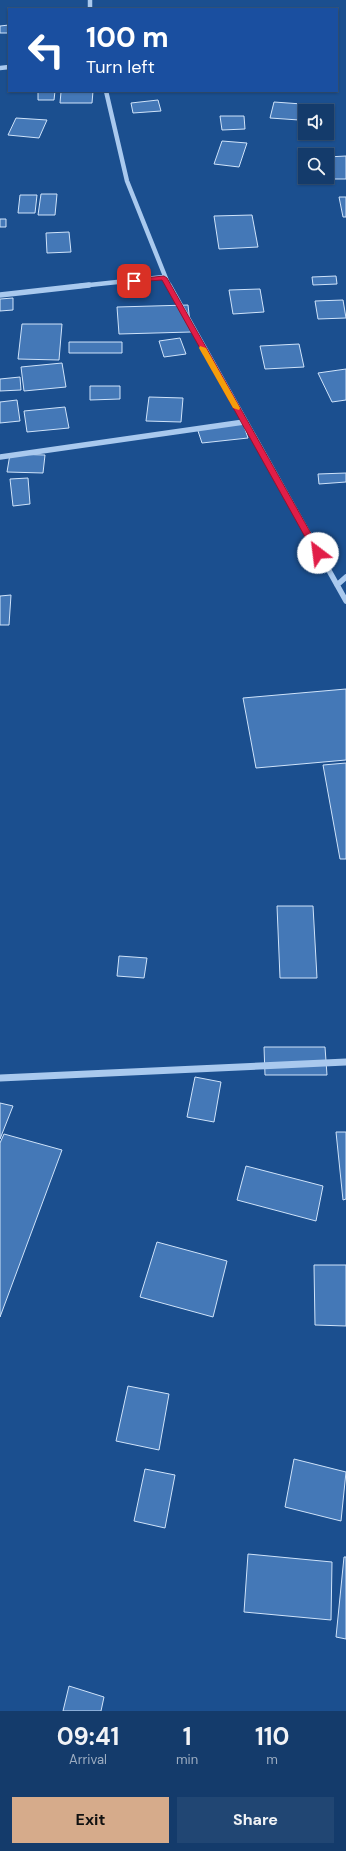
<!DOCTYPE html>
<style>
body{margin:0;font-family:"DM Sans",sans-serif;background:#214673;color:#f1f3f6;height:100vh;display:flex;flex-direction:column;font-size:15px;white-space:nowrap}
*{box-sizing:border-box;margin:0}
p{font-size:13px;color:#9dadc1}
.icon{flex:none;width:22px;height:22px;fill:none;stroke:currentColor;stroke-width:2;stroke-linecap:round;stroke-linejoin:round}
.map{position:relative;height:1711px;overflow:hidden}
.sheet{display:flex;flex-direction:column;background:#143b6b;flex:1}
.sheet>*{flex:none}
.top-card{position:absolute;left:8px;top:8px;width:330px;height:84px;border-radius:0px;box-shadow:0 1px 3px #0004,0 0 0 1px #33557e;background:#1a4fa0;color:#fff;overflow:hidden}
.controls{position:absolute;left:298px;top:104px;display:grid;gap:8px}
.controls a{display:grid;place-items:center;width:36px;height:36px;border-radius:0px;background:#143b6b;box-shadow:0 1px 3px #0004,0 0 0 1px #33557e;font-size:20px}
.pin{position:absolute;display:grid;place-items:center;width:34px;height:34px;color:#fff;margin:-17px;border-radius:8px;box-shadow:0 2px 6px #0006}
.me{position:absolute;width:44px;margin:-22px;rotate:330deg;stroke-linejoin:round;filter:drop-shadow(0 0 3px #0008)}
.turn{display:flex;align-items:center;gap:14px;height:84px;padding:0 12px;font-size:18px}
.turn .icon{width:52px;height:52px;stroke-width:2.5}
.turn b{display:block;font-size:28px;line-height:34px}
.eta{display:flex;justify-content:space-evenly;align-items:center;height:68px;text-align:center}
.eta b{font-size:24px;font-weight:700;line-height:28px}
.cta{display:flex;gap:8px;margin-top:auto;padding:8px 12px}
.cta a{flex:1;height:46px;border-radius:0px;background:#d6ab8b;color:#111;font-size:16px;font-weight:700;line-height:46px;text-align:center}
.cta a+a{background:#214673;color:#f1f3f6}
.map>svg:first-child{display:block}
</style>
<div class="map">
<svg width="346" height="1711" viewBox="0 0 346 1711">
<rect width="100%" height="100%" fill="#1b4f8f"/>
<path fill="#4478b7" stroke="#cfe3fa" d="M9 25V33H0V26Z
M38 91H55L54 100H38Z
M93 91 92 103H60L61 92Z
M158 100 161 111 133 113 131 103Z
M274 102 302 104 299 120 270 118Z
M220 116H244L245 129 222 130Z
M16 118 47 120 39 138 8 135Z
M222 141 247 143 239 167 214 164Z
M346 156V179H330L327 157Z
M41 194H57L55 215H38Z
M20 195H37L35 213H18Z
M339 197H346V217H343Z
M252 215 258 247 219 249 214 216Z
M0 219H6V227H0Z
M69 232 71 252 47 253 46 233Z
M336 276 337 284 313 285 312 277Z
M260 289 264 312 233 314 229 290Z
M13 298V310L0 311V299Z
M343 300 346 318 318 319 315 301Z
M188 305 191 332 119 334 117 307Z
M22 324H62L59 360 18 359Z
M180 338 186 354 164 357 159 341Z
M69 342H122V353H69Z
M299 344 304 367 265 369 260 346Z
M62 363 66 387 24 391 21 367Z
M346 369V400L332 402 318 373Z
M20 377 21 390 0 391V379Z
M90 386H120V399L90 400Z
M149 397 183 398 181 422 146 421Z
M17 400 20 421 0 423V402Z
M65 407 69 428 27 432 24 411Z
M243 423 248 438 202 443 197 428Z
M10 454 45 455 43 473 7 472Z
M346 473V482L319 484 318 474Z
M28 478 30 504 13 506 10 479Z
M11 595 9 625H0V596Z
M346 689V760L256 768 243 698Z
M346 763V859H340L323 765Z
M277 906H313L317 978H280Z
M119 956 147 958 144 978 117 976Z
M264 1047H325L327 1075H265Z
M195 1077 221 1082 214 1122 187 1117Z
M0 1103 13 1106 0 1139Z
M336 1132H346V1199L343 1200Z
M4 1134 62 1150 0 1317V1143Z
M246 1166 323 1186 316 1221 237 1200Z
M157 1242 227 1261 213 1317 140 1297Z
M314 1265H346V1326L315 1325Z
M128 1386 169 1394 159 1450 116 1441Z
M294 1459 346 1472 341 1521 285 1507Z
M145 1469 175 1475 165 1528 134 1521Z
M248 1554 332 1562 331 1620 244 1612Z
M344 1557H346V1639L336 1637Z
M69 1686 104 1697 101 1711H63Z"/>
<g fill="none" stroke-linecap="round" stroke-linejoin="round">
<path stroke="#a9c9ee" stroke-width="4.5" d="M90 0V9
M0 68 9 67
M106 91 127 181 169 286
M80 286 164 277"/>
<path stroke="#a9c9ee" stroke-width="5.5" d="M169 285 346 601
M0 295 89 285
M0 457 244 422
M337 585 346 577"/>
<path stroke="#a9c9ee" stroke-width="7" d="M0 1078 346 1062"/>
</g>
<path fill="#e11d48" stroke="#92132f" d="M164 276 167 278 322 553 321 554H316L314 553 162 280 134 282 131 281 134 279Z"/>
<path fill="#f59e0b" d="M200 346 206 348 240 408 239 410 233 408 199 348Z"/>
</svg>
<div class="controls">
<a><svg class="icon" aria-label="sound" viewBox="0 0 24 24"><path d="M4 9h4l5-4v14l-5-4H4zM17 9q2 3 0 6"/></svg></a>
<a><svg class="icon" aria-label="search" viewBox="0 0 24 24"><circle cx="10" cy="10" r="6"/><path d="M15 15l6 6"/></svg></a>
</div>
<div class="pin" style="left:134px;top:281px;background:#d93025"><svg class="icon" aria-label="arrive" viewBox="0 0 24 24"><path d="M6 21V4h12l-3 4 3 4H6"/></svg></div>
<svg class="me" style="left:318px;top:553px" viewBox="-20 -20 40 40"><circle r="19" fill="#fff"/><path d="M0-13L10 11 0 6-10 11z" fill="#e11d48"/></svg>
<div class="top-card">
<div class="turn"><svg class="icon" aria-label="left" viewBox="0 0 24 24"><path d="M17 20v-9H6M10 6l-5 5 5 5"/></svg><div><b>100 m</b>Turn left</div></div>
</div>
</div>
<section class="sheet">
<div class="eta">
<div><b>09:41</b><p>Arrival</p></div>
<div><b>1</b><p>min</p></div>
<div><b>110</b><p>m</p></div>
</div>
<div class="cta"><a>Exit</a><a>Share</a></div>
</section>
